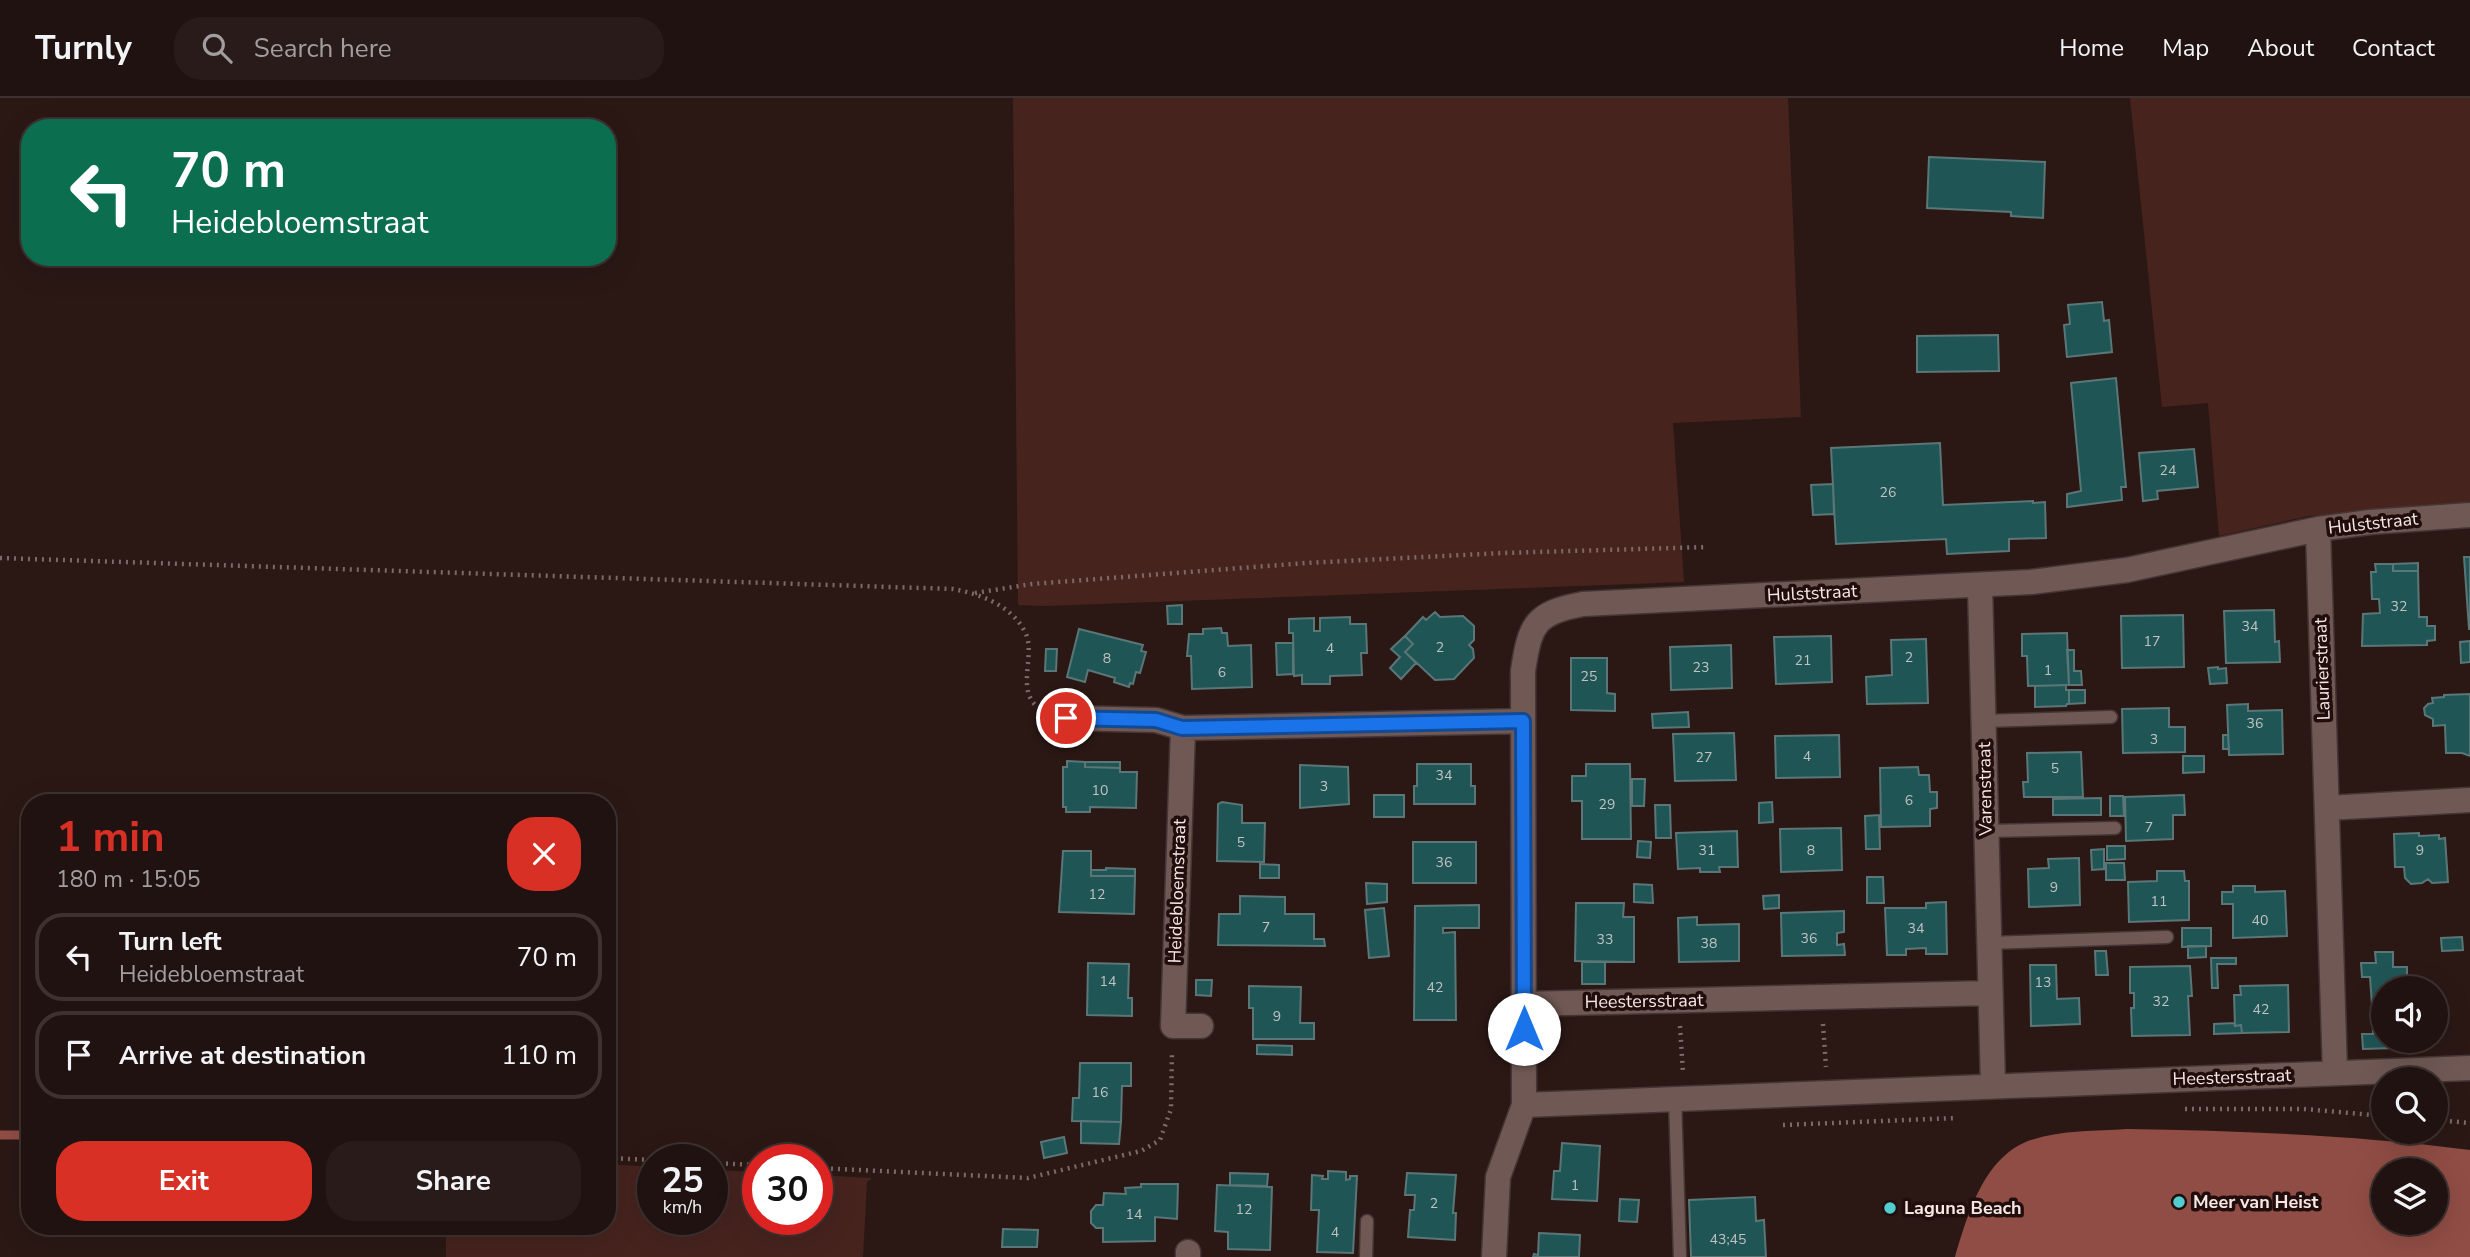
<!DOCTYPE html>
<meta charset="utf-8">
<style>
body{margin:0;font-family:"Nunito Sans",sans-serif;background:#281b19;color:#f1f3f6;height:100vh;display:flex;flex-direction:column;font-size:26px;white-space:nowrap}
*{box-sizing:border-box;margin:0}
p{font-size:23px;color:#a29e9f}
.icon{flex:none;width:38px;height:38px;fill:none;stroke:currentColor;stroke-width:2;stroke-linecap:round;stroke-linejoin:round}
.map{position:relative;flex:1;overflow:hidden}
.details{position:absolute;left:21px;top:696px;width:595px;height:441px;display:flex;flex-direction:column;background:#201210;border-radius:28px;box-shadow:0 7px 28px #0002,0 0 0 2px #3d3230}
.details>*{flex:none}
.banner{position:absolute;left:21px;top:21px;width:595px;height:147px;border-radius:28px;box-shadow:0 7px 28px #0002,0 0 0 2px #3d3230;background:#0b6e4f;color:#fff;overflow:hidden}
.tools{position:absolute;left:2371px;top:878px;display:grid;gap:14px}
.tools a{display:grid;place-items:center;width:77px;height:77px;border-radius:50%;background:#201210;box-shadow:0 7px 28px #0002,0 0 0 2px #3d3230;font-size:35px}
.speed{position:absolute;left:637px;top:1046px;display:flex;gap:14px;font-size:35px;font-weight:700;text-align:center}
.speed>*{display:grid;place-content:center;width:91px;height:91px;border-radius:50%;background:#201210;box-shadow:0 7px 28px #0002,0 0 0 2px #3d3230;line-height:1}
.speed small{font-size:18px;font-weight:400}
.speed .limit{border:10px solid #d22;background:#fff;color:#111}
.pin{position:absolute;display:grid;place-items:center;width:60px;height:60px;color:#fff;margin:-30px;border:4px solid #fff;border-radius:50%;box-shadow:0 2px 7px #0007}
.me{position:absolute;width:77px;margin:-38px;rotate:0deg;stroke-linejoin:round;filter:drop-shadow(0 0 5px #0008)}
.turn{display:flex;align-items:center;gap:24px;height:147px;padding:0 35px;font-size:32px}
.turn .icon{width:91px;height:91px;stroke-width:2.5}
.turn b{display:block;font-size:49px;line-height:60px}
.round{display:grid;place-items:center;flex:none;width:74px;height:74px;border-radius:28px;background:#281b19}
.head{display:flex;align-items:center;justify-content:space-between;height:119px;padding:0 35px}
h1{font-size:42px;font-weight:700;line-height:52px;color:#d93025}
.cta{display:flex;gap:14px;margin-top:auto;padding:14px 35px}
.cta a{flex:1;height:80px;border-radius:28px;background:#d93025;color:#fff;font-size:28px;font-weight:700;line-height:80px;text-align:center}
.cta a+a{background:#281b19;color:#f1f3f6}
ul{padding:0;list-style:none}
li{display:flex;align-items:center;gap:21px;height:88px;margin:0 14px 10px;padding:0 21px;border:4px solid #3d3230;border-radius:28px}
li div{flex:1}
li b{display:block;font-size:26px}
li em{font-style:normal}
header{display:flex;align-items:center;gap:42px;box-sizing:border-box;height:98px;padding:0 35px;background:#201210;border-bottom:2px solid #3d3230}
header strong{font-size:33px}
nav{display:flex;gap:38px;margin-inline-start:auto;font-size:24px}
.search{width:490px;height:63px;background:#281b19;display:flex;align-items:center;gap:18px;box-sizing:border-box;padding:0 24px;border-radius:28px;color:#a29e9f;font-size:26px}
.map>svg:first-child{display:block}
</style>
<header>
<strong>Turnly</strong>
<div class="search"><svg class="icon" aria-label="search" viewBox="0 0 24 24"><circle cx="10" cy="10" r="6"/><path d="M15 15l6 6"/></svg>Search here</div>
<nav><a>Home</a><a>Map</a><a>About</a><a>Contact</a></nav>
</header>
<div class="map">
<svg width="2470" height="1159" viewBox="0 0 2470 1159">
<rect width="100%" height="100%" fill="#2b1815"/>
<path fill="#47231e" d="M1013 0H1788L1801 319 1673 325 1684 484 1046 508 1018 507Z
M2130 0H2470V406L2309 418 2219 438 2208 305 2162 309Z
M607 1066 653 1069V1122H712V1072L758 1074V1122H817V1077L872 1080 867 1084 863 1159H446V1129H607Z"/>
<path fill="#904d45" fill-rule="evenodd" d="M2127 1031C2242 1033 2356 1037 2470 1052V1159H1955C1968 1116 1984 1058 2031 1042 2061 1032 2096 1033 2127 1031ZM2384 1073H2436V1125H2384Z"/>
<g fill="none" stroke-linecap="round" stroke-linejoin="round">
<path stroke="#904d45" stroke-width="9" d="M0 1037H30"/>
</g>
<path fill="#205556" stroke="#5a7676" stroke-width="2" d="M1929 59 2045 64 2043 120 2011 118V114L1927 110Z
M2102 204 2104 223 2109 222 2112 254 2067 259 2064 227 2070 226 2068 207Z
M1998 237 1999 273 1917 274V238Z
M2116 280 2126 389H2121L2122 402 2067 409V396L2081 393 2071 285Z
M1940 345 1943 407 2033 403V405L2045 404 2046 440 2009 441V453L1947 456 1946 441 1836 446 1831 350Z
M2194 351 2198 389 2157 393 2158 401 2143 403 2139 355Z
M1833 386 1834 416 1813 417 1811 387Z
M2464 459H2470V531H2469Z
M2418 465V473H2393V466Z
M2375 466H2393V473H2418L2419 519H2427V528H2435V542L2427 543V547L2362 548 2363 516 2380 515 2379 501H2372L2371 474H2376Z
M1182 507V526H1168L1167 508Z
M2274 512 2275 544 2279 543 2280 564 2226 565 2224 513Z
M1435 514 1440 519 1463 518 1474 528V542L1469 547 1473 551 1474 560 1454 581 1435 582 1405 554 1413 546 1405 538 1423 519 1426 522Z
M2183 517 2184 569 2122 570 2121 518Z
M1350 519V526H1366L1367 555H1361L1362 577 1330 578V586H1302V577L1294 578 1293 535H1289V521L1314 520V533H1320V520Z
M1221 530 1222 535H1227L1228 548 1251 547 1252 589 1192 591 1191 558H1187L1189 536H1203V531Z
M1079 531 1143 547 1141 553 1146 554 1140 575 1136 574 1133 586 1130 585 1129 589 1114 584 1115 580 1088 572 1085 584 1067 579Z
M2067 535 2069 587 2028 588 2027 558H2022V536Z
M1405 538 1413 546 1405 554 1416 565 1401 581 1390 570 1400 559 1391 551Z
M1831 538 1832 584 1776 586 1774 539Z
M1926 541 1928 605 1867 606 1866 579 1892 577 1891 542Z
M2470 543V564L2461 565 2460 544Z
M1276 545H1293V576L1277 577Z
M1731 547 1732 590 1671 592 1670 549Z
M1046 551H1057L1056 573H1045Z
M2067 552H2074V573H2081L2082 587H2069Z
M1571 560H1607V595L1615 596V613L1571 612Z
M2218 569V571L2226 570 2227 585 2210 586 2208 570Z
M2066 587V592H2069V606H2067L2066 608 2035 609V588Z
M2069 592H2085V605L2069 606Z
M2470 596V658L2462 655H2446L2445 627 2433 628V621L2425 617 2424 610 2428 606 2433 605 2432 600 2444 599V597Z
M2248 606V613L2282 612 2283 656 2229 657 2227 607Z
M2169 610V629H2185V654L2123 655 2122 611Z
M1688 614 1689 629 1653 630 1652 616Z
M1734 635 1736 682 1675 683 1673 636Z
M1839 637 1840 679 1776 680 1775 638Z
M2223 637H2228L2229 651H2223Z
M2081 654 2083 699H2024L2023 684H2028L2027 655Z
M2183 658H2204V674L2183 675Z
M1067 663 1085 664V669L1120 670V674H1137L1136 710 1090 709V714H1066V709H1063V669H1067Z
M1085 664H1120V670L1085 669Z
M1417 666H1471V688H1475V706H1414V688H1417Z
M1586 666H1630L1631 741H1582V703H1572V678H1586Z
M1300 667 1348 669 1349 706 1300 710Z
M1918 669 1919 677H1929L1930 694H1937V710L1930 711V728L1881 729 1880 670Z
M1632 681H1645L1644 708H1632Z
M1374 697H1404V719H1374Z
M2184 697 2185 717H2173V741L2126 743 2125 699Z
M2110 698H2123L2124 718H2110Z
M2101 700V717H2053V701Z
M1222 704 1242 707V725H1265L1264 764 1217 763 1218 706Z
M1772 704 1773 724 1759 725V705Z
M1655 707H1670L1671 740H1656Z
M1879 717 1880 751H1866L1865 718Z
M1841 730 1842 772 1781 774 1780 731Z
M1737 733 1738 769H1719L1720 774H1700V770L1678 771 1676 735Z
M2419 735V738L2439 737V741L2445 740 2448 784 2432 785 2428 781 2422 785 2411 786 2405 780 2404 769H2395L2394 736Z
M1638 743 1651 744 1650 760 1637 759Z
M1413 744H1476V785H1413Z
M2107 748H2125V761L2107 762Z
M2104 751V771L2092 772 2091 752Z
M1063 753H1091V778H1135L1134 816 1059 814Z
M2079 760 2080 807 2029 809 2028 771 2049 770 2048 761Z
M2106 765H2124L2125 782H2106Z
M1260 766 1279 767V780H1260Z
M1106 770 1135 771V778H1091V772H1106Z
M2157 773H2184L2185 783H2189V822L2129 824 2128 784 2157 783Z
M1867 779H1883L1884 805H1867Z
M1366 785 1387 786V804L1367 806Z
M1634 786 1652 787 1653 805 1634 804Z
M2233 788H2255V794L2285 793 2287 838 2233 840V806H2222V794H2233Z
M1779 797V810L1764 811 1763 798Z
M1240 798 1285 799V816H1314V841H1324L1325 848 1218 847 1219 816H1240Z
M1946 804 1947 856H1926V850L1906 851V857H1887L1885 810H1926V805Z
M1576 805H1624L1623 819H1634V864L1575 863Z
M1479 807V830H1443V835L1455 834 1456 922H1414L1415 808Z
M1384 810 1389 858 1369 860 1365 812Z
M1844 813V834L1837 835V847L1844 846 1845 857 1782 858 1781 815Z
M1697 819V827L1739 826V863L1679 864 1678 820Z
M2182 830H2211V848L2182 849Z
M2462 839 2463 852 2442 853 2441 840Z
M2188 848H2206V859L2188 860Z
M2095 853H2106L2108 877H2096Z
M2375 854H2393V869H2407V891H2384V907H2372L2370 879H2362L2361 865H2376Z
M2211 860H2236V866H2217L2218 890H2212Z
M1582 864H1605V886H1582Z
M1088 865 1129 866 1128 900H1132V918L1087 917Z
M2030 867H2056L2057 901 2079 900 2080 926 2031 928Z
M2190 868 2192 898H2188L2190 937 2132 938 2131 910H2134V895H2130V869Z
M1196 882H1212L1211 898 1196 897Z
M2288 887 2289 934 2242 935 2241 927 2235 928 2234 897H2241L2240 888Z
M1249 888 1301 889 1300 925H1314V941H1253V910H1249Z
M2372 907H2384V943L2409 944 2395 945V950L2363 951 2362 936H2373Z
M2234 925 2235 928 2241 927 2242 935 2214 936V926Z
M1257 947 1292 948V957L1257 956Z
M1080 965H1131V988H1122L1121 1024 1072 1023 1073 1000H1079Z
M1081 1023 1121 1024 1119 1046 1081 1045Z
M1064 1039 1067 1055 1044 1060 1041 1044Z
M1562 1045 1600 1048 1597 1103 1552 1101 1554 1073H1560Z
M1328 1073 1346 1074V1082L1350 1081V1078H1357L1353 1155 1317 1154 1319 1112H1311L1312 1077 1323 1078 1322 1081H1328Z
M1230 1075 1268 1076 1267 1088 1230 1087Z
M1407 1075 1456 1077 1453 1115H1456L1455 1142 1408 1139 1410 1112H1414L1415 1097H1405Z
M1141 1086H1178L1177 1121 1155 1119V1143L1103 1144V1130H1096L1091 1125V1113L1096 1107H1103L1104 1095 1126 1096 1125 1090 1141 1089Z
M1217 1087 1272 1089 1270 1152 1228 1151V1134L1215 1133Z
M1755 1099 1756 1123 1764 1122 1766 1159H1691L1689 1102Z
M1620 1101 1639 1102 1637 1124 1619 1123Z
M1003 1131 1038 1132 1037 1149H1002Z
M1539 1135 1580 1137 1579 1159H1533L1534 1156 1538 1157Z"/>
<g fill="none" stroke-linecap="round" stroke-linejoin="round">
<defs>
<path id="lane" d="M1983 623 2111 619
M1986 733 2115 730
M1988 845 2167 839
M1675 1001 1680 1159
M1366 1159 1367 1123"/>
<path id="street" d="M2318 431 2335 975
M1980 488 1993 987
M1066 620 1156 622 1183 630
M2327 710 2470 702
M1524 906 1990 895
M1201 928H1173L1183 630 1523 623
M1524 1007 2470 970
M1188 1159V1154
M1494 1159 1498 1079 1524 1007 1523 573C1530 526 1535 515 1583 506L2031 484 2127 472 2318 431 2370 424 2470 417"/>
</defs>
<use href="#lane" stroke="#443635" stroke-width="15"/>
<use href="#street" stroke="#443635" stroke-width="27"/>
<path stroke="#7b6a67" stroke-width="4.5" stroke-dasharray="2 5" stroke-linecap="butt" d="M0 460 953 491C981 496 1013 508 1026 536 1036 560 1013 596 1043 613
M975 495 1032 486 1306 465 1502 455 1708 449
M1823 926 1826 969
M1680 928 1683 975
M2185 1011H2304L2384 1018
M2436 1022 2470 1025
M1783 1027 1956 1020
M607 1060 655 1062
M712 1065 758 1067
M817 1070 1028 1080 1141 1053 1160 1042 1171 1011 1172 953"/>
<use href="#lane" stroke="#705955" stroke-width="12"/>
<use href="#street" stroke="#705955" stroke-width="24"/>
</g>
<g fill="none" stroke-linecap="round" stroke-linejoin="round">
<defs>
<path id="route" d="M1066 620 1156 622 1182 630 1523 623 1524 931"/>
</defs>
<use href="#route" stroke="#114b97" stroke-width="18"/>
<use href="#route" stroke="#1a73e8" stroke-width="12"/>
</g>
<g fill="#52cdcf" stroke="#210e0c" stroke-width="2.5">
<circle cx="2179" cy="1104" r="7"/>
<circle cx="1890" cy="1110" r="7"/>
</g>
<g text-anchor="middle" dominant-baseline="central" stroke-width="7" stroke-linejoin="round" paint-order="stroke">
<g font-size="14" fill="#c0c2c1">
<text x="2168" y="372">24</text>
<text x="1888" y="394">26</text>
<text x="2399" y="508">32</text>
<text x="2250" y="528">34</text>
<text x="2152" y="543">17</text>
<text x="1440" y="549">2</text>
<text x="1330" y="550">4</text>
<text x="1909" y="559">2</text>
<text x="1107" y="560">8</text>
<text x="1803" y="562">21</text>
<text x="1701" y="569">23</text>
<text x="2048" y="572">1</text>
<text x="1222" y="574">6</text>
<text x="1589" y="578">25</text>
<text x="2255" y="625">36</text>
<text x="2154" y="641">3</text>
<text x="1807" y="658">4</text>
<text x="1704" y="659">27</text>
<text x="2055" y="670">5</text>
<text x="1444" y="677">34</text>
<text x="1324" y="688">3</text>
<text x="1100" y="692">10</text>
<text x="1909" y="702">6</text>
<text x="1607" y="706">29</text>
<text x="2149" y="729">7</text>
<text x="1241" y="744">5</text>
<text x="1707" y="752">31</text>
<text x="1811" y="752">8</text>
<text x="2420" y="752">9</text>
<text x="1444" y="764">36</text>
<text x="2054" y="789">9</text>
<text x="1097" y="796">12</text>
<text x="2159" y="803">11</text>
<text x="2260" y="822">40</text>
<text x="1266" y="829">7</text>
<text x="1916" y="830">34</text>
<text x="1809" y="840">36</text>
<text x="1605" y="841">33</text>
<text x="1709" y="845">38</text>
<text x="1108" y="883">14</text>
<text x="2043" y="884">13</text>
<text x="1435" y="889">42</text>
<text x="2161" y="903">32</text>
<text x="2261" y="911">42</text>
<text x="1277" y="918">9</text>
<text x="1100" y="994">16</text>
<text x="1575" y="1087">1</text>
<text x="1434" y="1105">2</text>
<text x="1244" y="1111">12</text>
<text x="1134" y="1116">14</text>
<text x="1335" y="1134">4</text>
<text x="1728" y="1141">43;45</text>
</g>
<g font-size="18" fill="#f6e7e5" stroke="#210e0c">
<text transform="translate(2373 425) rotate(-6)">Hulststraat</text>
<text transform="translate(1812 495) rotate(-3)">Hulststraat</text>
<text transform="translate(2322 571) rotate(-92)">Laurierstraat</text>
<text transform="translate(1985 691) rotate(-91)">Varenstraat</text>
<text transform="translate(1177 793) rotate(-88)">Heidebloemstraat</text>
<text transform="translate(1644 903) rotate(-1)">Heestersstraat</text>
<text transform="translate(2232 979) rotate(-2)">Heestersstraat</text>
</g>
<g font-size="18" font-weight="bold" fill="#f6e7e5" stroke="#210e0c" text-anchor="start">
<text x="2193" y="1104">Meer van Heist</text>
<text x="1904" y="1110">Laguna Beach</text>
</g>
</g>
</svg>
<div class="tools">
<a><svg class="icon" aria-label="sound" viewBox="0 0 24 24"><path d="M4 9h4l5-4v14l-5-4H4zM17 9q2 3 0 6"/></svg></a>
<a><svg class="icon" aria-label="search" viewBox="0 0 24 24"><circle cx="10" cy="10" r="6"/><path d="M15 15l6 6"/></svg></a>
<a><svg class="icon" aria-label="layers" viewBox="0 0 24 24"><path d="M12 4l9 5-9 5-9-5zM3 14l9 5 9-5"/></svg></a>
</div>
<div class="speed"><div>25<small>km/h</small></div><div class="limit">30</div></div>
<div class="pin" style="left:1066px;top:620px;background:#d93025"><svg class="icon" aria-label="arrive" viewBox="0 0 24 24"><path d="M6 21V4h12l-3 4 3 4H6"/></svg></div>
<svg class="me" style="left:1524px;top:931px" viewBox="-20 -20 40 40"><circle r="19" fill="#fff"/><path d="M0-13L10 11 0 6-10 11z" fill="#1a73e8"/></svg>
<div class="banner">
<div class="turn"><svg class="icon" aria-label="left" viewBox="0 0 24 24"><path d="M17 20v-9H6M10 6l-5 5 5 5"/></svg><div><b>70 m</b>Heidebloemstraat</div></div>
</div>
<section class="details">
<div class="head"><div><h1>1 min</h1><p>180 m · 15:05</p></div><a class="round" style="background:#d93025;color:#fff"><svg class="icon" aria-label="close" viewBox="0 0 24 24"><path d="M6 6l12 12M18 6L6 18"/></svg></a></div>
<ul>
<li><svg class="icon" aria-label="left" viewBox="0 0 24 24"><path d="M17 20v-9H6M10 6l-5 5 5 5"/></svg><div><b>Turn left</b><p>Heidebloemstraat</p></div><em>70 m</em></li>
<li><svg class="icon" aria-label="arrive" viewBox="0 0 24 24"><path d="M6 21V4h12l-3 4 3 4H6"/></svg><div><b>Arrive at destination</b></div><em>110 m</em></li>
</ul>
<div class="cta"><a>Exit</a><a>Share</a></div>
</section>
</div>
